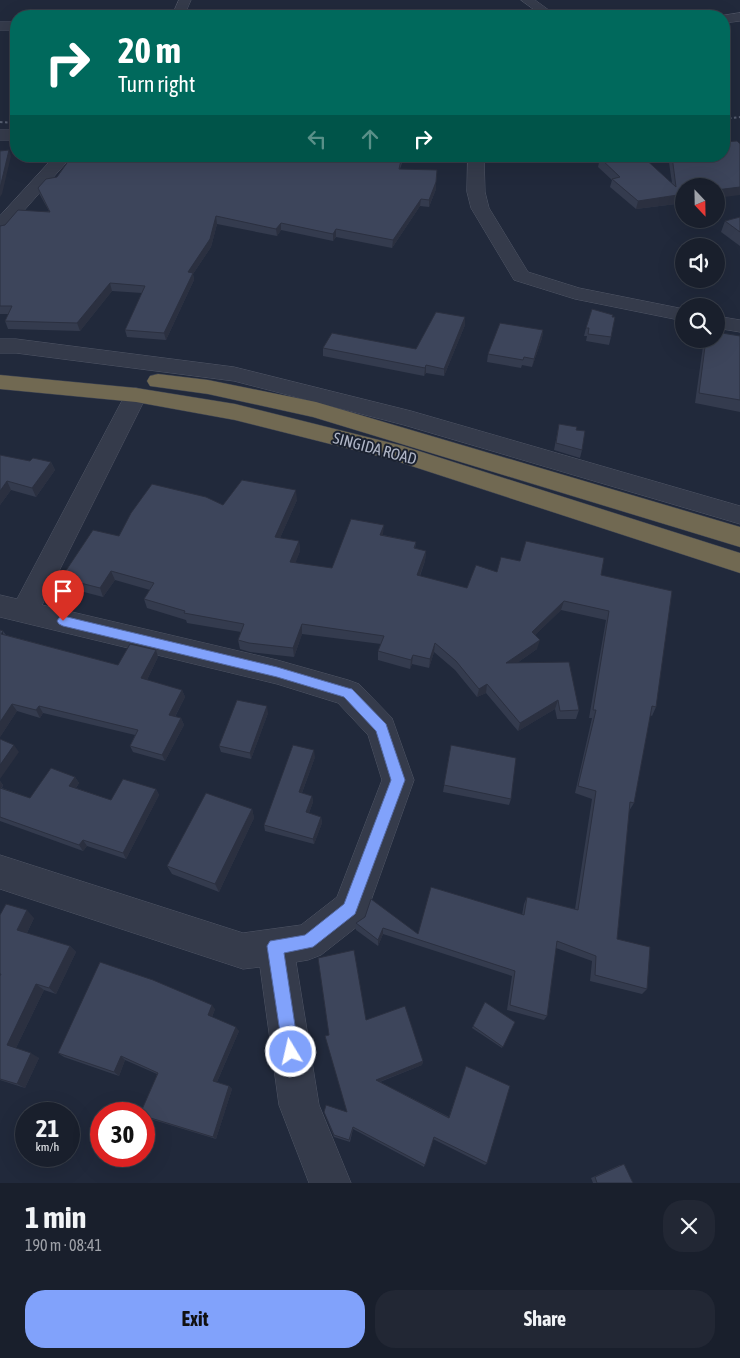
<!DOCTYPE html>
<meta charset="utf-8">
<style>
body{margin:0;font-family:"Asap Condensed",sans-serif;background:#222734;color:#f1f3f6;height:100vh;display:flex;flex-direction:column;font-size:19px;white-space:nowrap}
*{box-sizing:border-box;margin:0}
p{font-size:16px;color:#9fa2a9}
.icon{flex:none;width:28px;height:28px;fill:none;stroke:currentColor;stroke-width:2;stroke-linecap:round;stroke-linejoin:round}
.map{position:relative;height:1183px;overflow:hidden}
.panel{display:flex;flex-direction:column;background:#191f2c;flex:1}
.panel>*{flex:none}
.guide{position:absolute;left:10px;top:10px;width:720px;height:152px;border-radius:20px;box-shadow:0 5px 20px #0002,0 0 0 1px #373d48;background:#00695c;color:#fff;overflow:hidden}
.needle{width:32px;rotate:158deg}
.tools{position:absolute;left:675px;top:178px;display:grid;gap:10px}
.tools a{display:grid;place-items:center;width:50px;height:50px;border-radius:50%;background:#191f2c;box-shadow:0 5px 20px #0002,0 0 0 1px #373d48;font-size:25px}
.speed{position:absolute;left:15px;top:1102px;display:flex;gap:10px;font-size:25px;font-weight:700;text-align:center}
.speed>*{display:grid;place-content:center;width:65px;height:65px;border-radius:50%;background:#191f2c;box-shadow:0 5px 20px #0002,0 0 0 1px #373d48;line-height:1}
.speed small{font-size:12px;font-weight:400}
.speed .limit{border:8px solid #d22;background:#fff;color:#111}
.pin{position:absolute;display:grid;place-items:center;width:42px;height:42px;color:#fff;margin:-51px -21px;border-radius:50% 50% 50% 0;rotate:-45deg;box-shadow:0 0 5px #0007}
.pin .icon{rotate:45deg}
.me{position:absolute;width:55px;margin:-28px;rotate:351deg;stroke-linejoin:round;filter:drop-shadow(0 0 4px #0008)}
.turn{display:flex;align-items:center;gap:18px;height:105px;padding:0 25px;font-size:22px}
.turn .icon{width:65px;height:65px;stroke-width:2.5}
.turn b{display:block;font-size:35px;line-height:42px}
.lanes{display:flex;align-items:center;height:48px;padding:0 25px;background:#0003;justify-content:center;gap:25px;direction:ltr}
.lanes .off{opacity:.35}
.round{display:grid;place-items:center;flex:none;width:52px;height:52px;border-radius:20px;background:#222734}
.summary{display:flex;align-items:center;justify-content:space-between;height:85px;padding:0 25px}
h1{font-size:30px;font-weight:700;line-height:38px}
.button{display:flex;gap:10px;margin-top:auto;padding:10px 25px}
.button a{flex:1;height:58px;border-radius:20px;background:#81a2fb;color:#111;font-size:20px;font-weight:700;line-height:58px;text-align:center}
.button a+a{background:#222734;color:#f1f3f6}
.map>svg:first-child{display:block}
</style>
<div class="map">
<svg width="740" height="1183" viewBox="0 0 740 1183">
<rect width="100%" height="100%" fill="#21293b"/>
<g fill="none" stroke-linecap="round" stroke-linejoin="round">
<defs>
<path id="minor" d="M179 0H191L184 16H172Z
M521 0H535L557 16H543Z
M740 13V21L724 23V16H719Z
M0 22H16V30H0Z
M0 130H16V140H0Z
M55 156H72L6 231 0 232V216Z
M468 156H484L485 192 489 208 528 272 579 288 684 309V321L575 299 514 280 471 208 467 192Z
M716 316 740 320V332L716 328Z
M0 339H16L234 367 411 411 740 506V524L404 425 234 381 16 353H0Z
M136 388 144 390 147 395 42 605 277 660 348 680 359 684 392 718 414 780 368 909 363 922 321 955 308 960 296 962 319 1105 351 1183H309L279 1105 260 967 243 969 0 889V855L243 933 301 925 337 897 382 780 368 735 338 703 277 684 0 617V595L17 599 125 395 128 390Z"/>
<path id="highway" d="M158 374 208 380 316 402 740 527V547L313 417 208 394 150 386 147 381 150 376Z
M0 375 136 388 235 404 403 446 740 553V573L390 459 235 420 136 402 0 389Z"/>
</defs>
<use href="#minor" stroke="#505666" stroke-width="1"/>
<use href="#highway" stroke="#3d4353" stroke-width="1"/>
<use href="#minor" fill="#353b4b" fill-rule="evenodd"/>
<use href="#highway" fill="#716952" fill-rule="evenodd"/>
<path stroke="#575f72" stroke-width="2" stroke-dasharray="2.5 2.5" stroke-linecap="butt" d="M724 119 740 117
M0 122 16 123"/>
</g>
<path fill="#343b4e" d="M668 156H724L684 186V203L636 209 610 187 612 180 598 167 600 158 672 183Z
M402 163 400 169 436 189 429 207 420 206 392 248 336 237 333 241 281 230 277 236 217 224 211 247 193 274 194 280 166 340 127 337 125 330 142 293 112 291 80 331 8 329 5 321 9 314H0V226L49 211 40 195 38 188Z
M740 217V246L721 232 725 221Z
M613 317 611 337 609 345 586 341 587 336H584L586 328Z
M465 325 444 376 426 373 424 376 323 356V348L416 349Z
M543 330 542 338 532 367 522 365 521 368 487 362 488 354Z
M740 336V412L695 403 704 339H716Z
M559 424 576 430 582 450 580 458 554 450Z
M0 455 30 461 51 462 55 470 36 497 11 490 0 505Z
M297 500 280 538 299 541 300 551 295 563 332 568 383 535 416 542 415 549 426 551 425 561 420 576 467 588 497 572 520 561 601 575 656 707 652 716 650 715 634 803 629 811 617 939 647 989 642 994 590 981 592 961 556 948 547 1016 544 1020 507 1010 512 976 383 934 378 946 356 930V923L418 934 522 915 524 904 527 897 575 909 592 799 575 793 592 718H589L606 620 561 610 535 635 537 649 517 663 579 710 576 719H557L555 709 518 731 486 693 477 697 455 670 434 652 429 668 412 664 410 669 378 660V651L381 644 302 634 294 657 250 652 240 649 238 640 241 632 187 623 186 620 147 608 144 599 150 590 115 580 103 597 65 587 61 578 119 536 223 505Z
M3 631 6 635 118 665 158 657 147 680 182 690 185 697 175 717 181 718 184 725 165 761 133 752 130 746 135 735 43 713 40 718 17 711 0 737Z
M268 713 251 759 221 752 219 746Z
M451 745 511 799 509 805 443 792Z
M315 757 302 793 312 796 313 802 309 813 321 817 322 823 314 844 265 831 264 825Z
M75 777 79 783 76 788 111 800 156 789 159 795 126 859 87 846 83 851 0 821V781L3 785 2 788 30 798Z
M252 809 254 818 219 892 172 874 167 866Z
M0 915 34 918 27 933 70 946 76 952 56 994 44 990 16 1048 39 1058 25 1088 0 1080Z
M485 1002 515 1022 502 1048 472 1028Z
M215 1009 212 1017 239 1031 217 1082 229 1086 232 1089 216 1139 144 1117V1114L157 1074 125 1060 119 1076 64 1057 58 1053Z
M366 1020 423 1061 422 1065 380 1082 449 1117 466 1066 487 1163 485 1165 433 1139 424 1167 353 1129 350 1142 334 1137 324 1112H347Z
M620 1165 633 1183H593L591 1178Z"/>
<path fill="#2b3040" d="M9 150 11 156 2 194 0 197V188Z
M436 182V189L429 207V200Z
M740 187V195L716 198V190Z
M684 194V203L636 209 638 201Z
M421 199 420 206 392 248 393 240Z
M216 216 217 224 211 247 193 274 194 280 166 340 164 333 188 272Z
M281 223V230L277 236 276 229Z
M336 229V237L333 241V234Z
M110 283 112 291 80 331 77 323Z
M465 317V325L444 376V369Z
M543 330 542 338 532 367 534 359Z
M426 365V373L424 376 425 368Z
M51 462 55 470 36 497 32 488Z
M7 481 11 490 0 505V491Z
M296 490 297 500 276 547 275 537Z
M384 525 383 534 380 544V535Z
M299 541 300 551 292 572 290 562Z
M426 551 425 561 416 585 417 575Z
M111 571 115 580 103 597 100 588Z
M564 601 561 610 529 641 532 632Z
M302 624V634L294 657 293 648Z
M540 640 537 649 504 672 506 663Z
M435 643 434 652 429 668 430 659Z
M156 650 158 657 144 686 141 678Z
M413 655 412 664 410 669 411 660Z
M487 684 486 693 477 697 479 689Z
M182 690 185 697 172 722 169 715Z
M558 700 555 709 518 731 520 723Z
M12 704 17 711 0 737V722Z
M39 706 43 713 40 718 36 710Z
M267 706 268 713 251 759 250 753Z
M181 718 184 725 165 761 162 755Z
M14 745 19 752 0 779V765Z
M314 750 315 757 300 798 299 792Z
M75 777 79 783 73 792 69 786Z
M0 781 3 785 0 790Z
M156 789 159 795 126 859 123 853Z
M312 796 313 802 307 818 306 812Z
M252 809 254 818 219 892 215 884Z
M321 817 322 823 314 844 313 839Z
M83 840 87 846 83 851 79 845Z
M27 910 34 918 25 937 17 930Z
M383 928V934L378 946V940Z
M70 946 76 952 56 994 49 988Z
M36 984 44 990 15 1050 7 1045Z
M212 1005 215 1009 211 1019 208 1015Z
M236 1027 239 1031 216 1084 213 1081Z
M31 1053 39 1058 25 1088 17 1084Z
M121 1056 125 1060 119 1076 114 1072Z
M423 1061 422 1065 376 1083V1080Z
M229 1086 232 1089 216 1139 213 1137Z"/>
<path fill="#3d455b" stroke="#2b3040" d="M737 141 740 144V187L716 190V186H684V194L638 201 612 179 620 177 600 158 612 156H642L676 187 672 156H724V142Z
M9 150 0 188V151Z
M72 156H257L295 158 296 156H402L399 169 437 170 436 182 429 200 421 199 393 240 336 229 333 234 281 223 276 229 216 216 210 239 188 272 193 273 164 333 125 330 145 286 110 283 77 323 5 321 12 306H0V226L5 225 18 210 50 212 38 188 46 179 57 177Z
M740 217V232L725 221Z
M592 309 613 315 612 317H615L611 337 588 334 589 328H586Z
M436 312 465 317 444 369 426 365 425 368 323 348 332 333 416 349Z
M500 323 543 330 534 359 524 357 523 360 488 354Z
M716 332 740 336V400L699 393 706 339H716Z
M559 424 577 427 576 430 585 431 582 450 556 443Z
M0 455 30 461 33 458 51 462 32 488 7 481 0 491Z
M242 480 296 490 275 537 299 541 290 562 332 568 351 519 384 525 380 535 416 542 414 548 426 551 417 575 467 588 476 565 497 572 501 557 520 561 526 541 604 558 601 575 672 591 656 707 652 706 634 803 630 802 617 939 650 947 647 989 595 975 596 956 557 941 547 1016 510 1005 515 971 383 928 378 940 356 923 365 917 371 899 418 934 431 887 524 915 527 897 578 910 596 791 578 786 596 710H593L609 611 564 601 532 632 540 640 506 663 569 662 579 710 560 711 558 700 520 723 487 684 479 689 456 661 435 643 430 659 413 655 411 660 378 651 384 636 302 624 293 648 249 643 238 640 244 624 184 613 185 611 144 599 154 583 111 571 100 588 61 578 93 530 119 536 131 513 152 484 206 497 223 505Z
M0 630 3 631 1 634 118 665 130 644 156 650 141 678 182 690 169 715 181 718 162 755 130 746 138 730 39 706 36 710 12 704 0 722Z
M237 700 267 706 250 753 219 746Z
M0 739 14 745 0 765Z
M293 745 314 750 299 792 312 796 306 812 321 817 313 839 264 825Z
M451 745 516 758 511 799 444 785Z
M51 768 75 777 69 786 111 800 123 779 156 789 123 853 83 840 79 845 0 817V788L30 798Z
M206 793 252 809 215 884 167 866Z
M6 904 27 910 17 930 70 946 49 988 36 984 7 1045 31 1053 17 1084 0 1079V976L1 974H0V915Z
M354 950 366 1020 405 1006 423 1061 376 1080 449 1118 466 1066 510 1086 487 1163 434 1137 425 1165 353 1127 349 1140 334 1135 324 1112 326 1105 347 1112 325 1036 329 1035 318 958Z
M100 962 153 980 212 1005 208 1015 236 1027 213 1081 229 1086 213 1137 144 1116V1114H140L158 1073 121 1056 114 1072 58 1053Z
M485 1002 515 1022 503 1047 473 1026Z
M624 1164 633 1183H597L595 1177Z"/>
<path fill="#81a2fb" stroke="#5469a3" d="M63 616 277 667 348 688 352 689 386 724 405 780 355 914 313 947 284 953 299 1052 297 1058 291 1060 285 1058 283 1052 267 946 270 941 305 935 344 904 391 780 376 731 344 697 277 677 63 626 59 624 57 621 59 618Z"/>
<g text-anchor="middle" dominant-baseline="central" stroke-width="4" stroke-linejoin="round" paint-order="stroke">
<g font-size="16" fill="#b0b6c7" stroke="#1a2130">
<text transform="translate(375 448) rotate(15)">SINGIDA ROAD</text>
</g>
</g>
</svg>
<div class="tools">
<a><svg class="needle" viewBox="-14 -14 28 28"><path d="M0-13l5 13h-10z" fill="#e53935"/><path d="M0 13l5-13h-10z" fill="#9fa2a9"/></svg></a>
<a><svg class="icon" aria-label="sound" viewBox="0 0 24 24"><path d="M4 9h4l5-4v14l-5-4H4zM17 9q2 3 0 6"/></svg></a>
<a><svg class="icon" aria-label="search" viewBox="0 0 24 24"><circle cx="10" cy="10" r="6"/><path d="M15 15l6 6"/></svg></a>
</div>
<div class="speed"><div>21<small>km/h</small></div><div class="limit">30</div></div>
<div class="pin" style="left:63px;top:621px;background:#d93025"><svg class="icon" aria-label="arrive" viewBox="0 0 24 24"><path d="M6 21V4h12l-3 4 3 4H6"/></svg></div>
<svg class="me" style="left:291px;top:1052px" viewBox="-20 -20 40 40"><circle r="17" fill="#81a2fb" stroke="#fff" stroke-width="3"/><path d="M0-11L8 9 0 5-8 9z" fill="#fff"/></svg>
<div class="guide">
<div class="turn"><svg class="icon" aria-label="right" viewBox="0 0 24 24"><path d="M7 20v-9h11M14 6l5 5-5 5"/></svg><div><b>20 m</b>Turn right</div></div>
<div class="lanes"><svg class="icon off" aria-label="left" viewBox="0 0 24 24"><path d="M17 20v-9H6M10 6l-5 5 5 5"/></svg><svg class="icon off" aria-label="ahead" viewBox="0 0 24 24"><path d="M12 20V5M6 11l6-6 6 6"/></svg><svg class="icon" aria-label="right" viewBox="0 0 24 24"><path d="M7 20v-9h11M14 6l5 5-5 5"/></svg></div>
</div>
</div>
<section class="panel">
<div class="summary"><div><h1>1 min</h1><p>190 m · 08:41</p></div><a class="round"><svg class="icon" aria-label="close" viewBox="0 0 24 24"><path d="M6 6l12 12M18 6L6 18"/></svg></a></div>
<div class="button"><a>Exit</a><a>Share</a></div>
</section>
